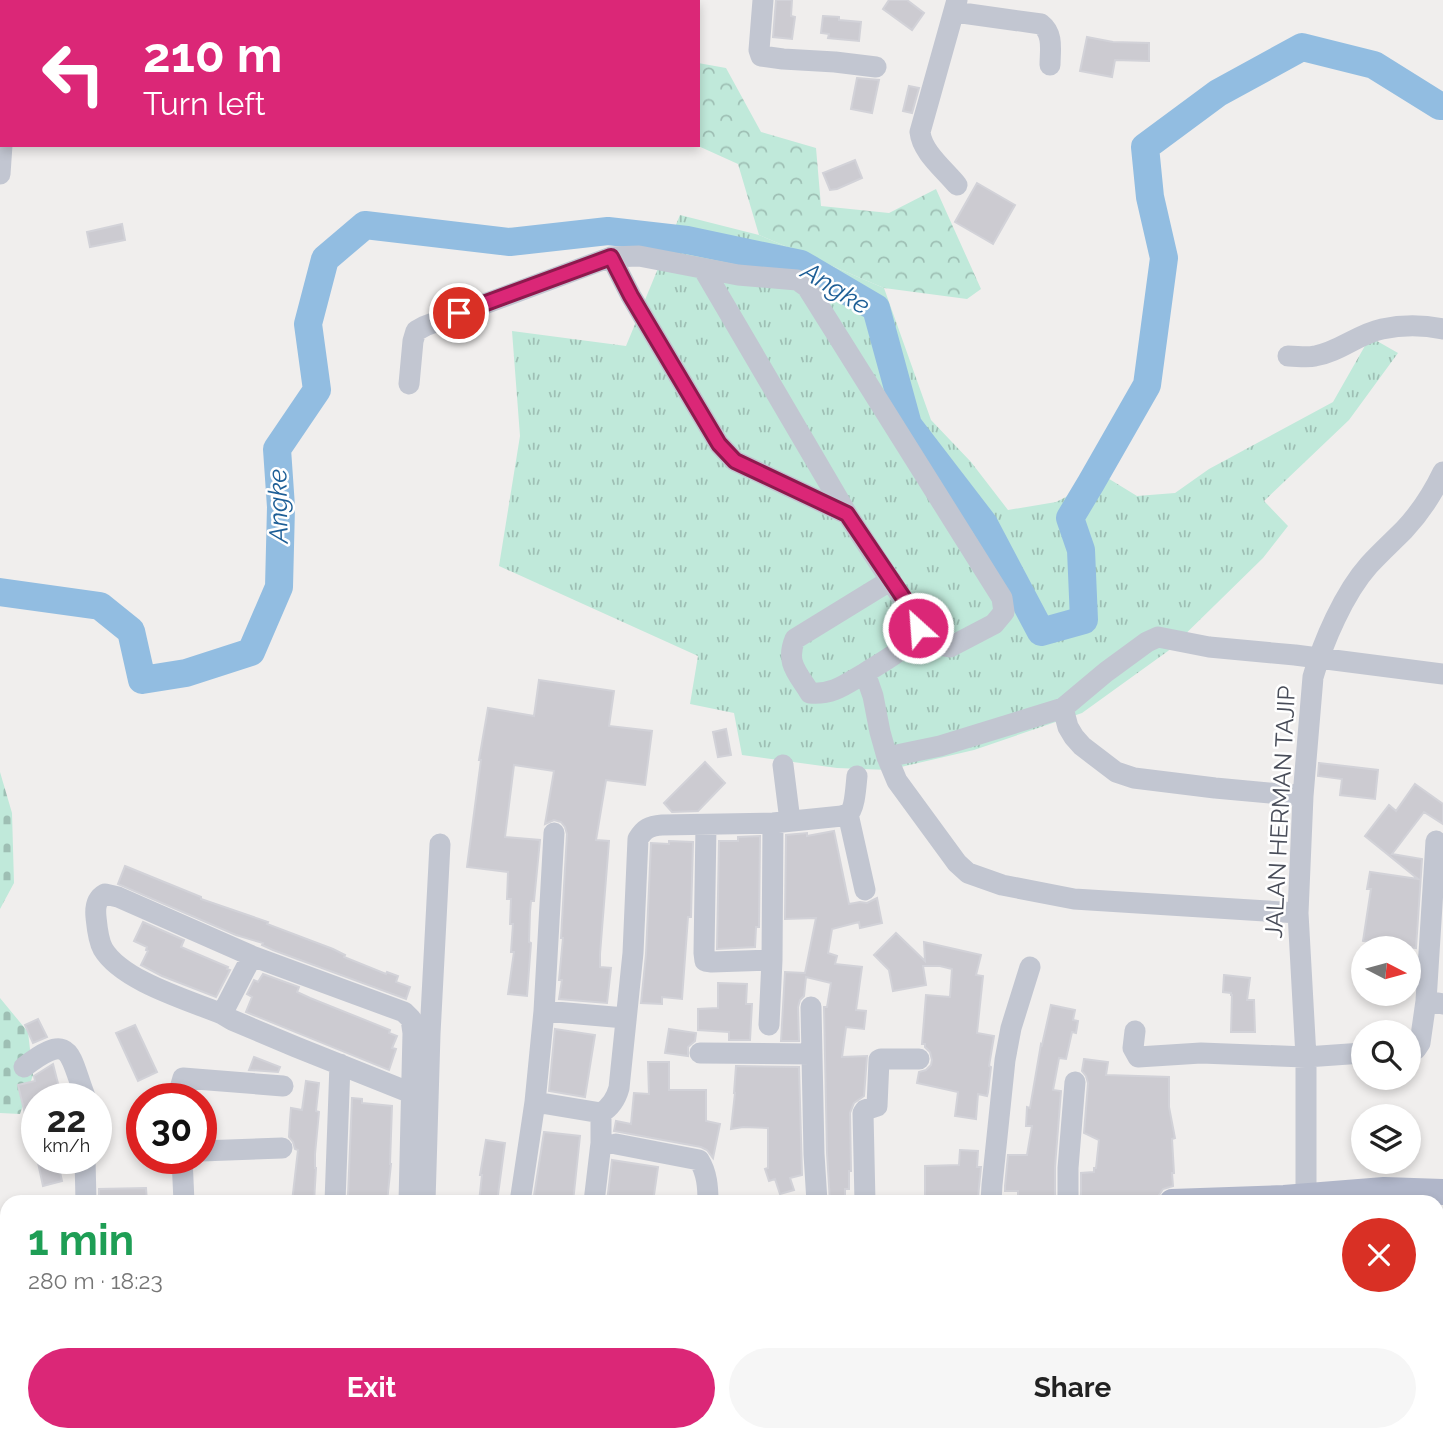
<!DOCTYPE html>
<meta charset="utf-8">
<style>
body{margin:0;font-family:Raleway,sans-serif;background:#f6f6f6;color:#222;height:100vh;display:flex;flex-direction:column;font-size:26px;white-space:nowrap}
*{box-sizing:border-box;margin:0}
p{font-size:23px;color:#767676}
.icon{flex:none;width:38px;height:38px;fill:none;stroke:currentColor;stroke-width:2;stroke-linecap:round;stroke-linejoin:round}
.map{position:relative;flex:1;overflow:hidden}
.drawer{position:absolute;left:0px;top:1195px;width:1444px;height:247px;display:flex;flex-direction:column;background:#fff;border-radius:21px 21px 0 0;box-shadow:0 4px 10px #0003}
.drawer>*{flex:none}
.hud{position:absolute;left:0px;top:0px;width:700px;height:147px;box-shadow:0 4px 10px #0003;background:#db2777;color:#fff;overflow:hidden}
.needle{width:46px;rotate:96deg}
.fabs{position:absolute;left:1351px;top:936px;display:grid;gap:14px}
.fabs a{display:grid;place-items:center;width:70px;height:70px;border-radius:50%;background:#fff;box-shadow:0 4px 10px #0003;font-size:35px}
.speed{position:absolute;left:21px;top:1083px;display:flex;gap:14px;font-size:35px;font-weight:700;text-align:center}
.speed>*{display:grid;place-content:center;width:91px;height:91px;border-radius:50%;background:#fff;box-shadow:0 4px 10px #0003;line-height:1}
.speed small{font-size:18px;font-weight:400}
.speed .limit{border:10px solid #d22;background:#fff;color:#111}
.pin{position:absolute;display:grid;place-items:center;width:60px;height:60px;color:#fff;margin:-30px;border:4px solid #fff;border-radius:50%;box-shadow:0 2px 7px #0007}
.me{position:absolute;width:77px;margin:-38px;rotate:334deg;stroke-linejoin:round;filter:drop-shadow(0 0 5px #0008)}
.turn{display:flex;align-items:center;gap:24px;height:147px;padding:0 28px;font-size:32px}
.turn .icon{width:91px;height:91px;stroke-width:2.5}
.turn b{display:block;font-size:49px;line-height:60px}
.round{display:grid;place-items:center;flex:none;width:74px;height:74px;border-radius:37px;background:#f6f6f6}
.head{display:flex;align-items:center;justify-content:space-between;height:119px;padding:0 28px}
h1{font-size:42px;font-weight:700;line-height:52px;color:#1e9e55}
.action{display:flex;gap:14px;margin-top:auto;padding:14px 28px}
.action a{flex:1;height:80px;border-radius:42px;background:#db2777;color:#fff;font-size:28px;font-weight:700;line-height:80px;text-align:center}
.action a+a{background:#f6f6f6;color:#222}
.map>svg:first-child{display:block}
</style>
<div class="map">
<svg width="1443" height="1441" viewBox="0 0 1443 1441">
<defs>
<pattern id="grass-tufts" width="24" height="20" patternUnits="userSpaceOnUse" patternTransform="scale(1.75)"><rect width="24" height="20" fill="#c0e9da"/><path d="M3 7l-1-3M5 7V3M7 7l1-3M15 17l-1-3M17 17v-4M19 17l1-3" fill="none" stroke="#9ebfb4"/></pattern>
<pattern id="forest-crowns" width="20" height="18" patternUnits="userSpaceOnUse" patternTransform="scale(1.75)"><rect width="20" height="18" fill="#c0e9da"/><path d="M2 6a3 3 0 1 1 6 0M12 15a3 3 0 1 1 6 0" fill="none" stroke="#9ebfb4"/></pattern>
<pattern id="cemetery-stones" width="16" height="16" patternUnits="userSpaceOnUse" patternTransform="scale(1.75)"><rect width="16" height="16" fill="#c0e9da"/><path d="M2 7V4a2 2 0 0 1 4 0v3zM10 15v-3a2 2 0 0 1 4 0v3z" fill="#9ebfb4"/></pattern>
</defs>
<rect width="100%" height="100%" fill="#f0eeed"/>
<path fill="url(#grass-tufts)" d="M680 215 759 235 884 288 931 420 971 462 1008 510 1056 502 1106 477 1137 496 1175 493 1209 469 1333 402 1370 337 1398 353 1349 420 1264 501 1288 526 1263 558 1168 651 1082 713 974 750 888 770 837 768 742 755 734 713 690 704 698 656 499 566 520 436 512 331 626 346Z"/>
<path fill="url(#forest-crowns)" d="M698 63 726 68 761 132 816 148 821 206 889 213 936 189 981 289 967 299 884 288 759 235 738 164 696 145H698Z"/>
<path fill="url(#cemetery-stones)" d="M0 772 12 813 14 883 0 909Z
M0 998 28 1032 33 1075 20 1114 0 1113Z"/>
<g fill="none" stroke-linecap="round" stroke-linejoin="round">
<path stroke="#92bde1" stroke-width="28" d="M0 592 100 606 131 631 142 680 186 673 251 652 279 587 281 507 277 449 317 390 308 324 325 259 365 225 510 242 608 231 687 240 801 264 876 308 908 425 984 524 1041 632 1084 620 1081 550 1070 518 1091 483 1147 385 1164 258 1150 197 1145 147 1218 93 1302 47 1374 65 1440 106H1443"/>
</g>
<path fill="#cccbd1" stroke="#d2d2d8" stroke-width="2" d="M776 0H792L791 16 795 17 792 39 773 37Z
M889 0H907L924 13 912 30 883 9Z
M823 16 839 17V20L861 22 859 41 828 38 829 34 821 33Z
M1087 37 1113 42 1149 43V61L1115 60 1112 77 1080 71Z
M857 78 879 80 872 113 851 109Z
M909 86 919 88 912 113 903 111Z
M855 160 862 178 837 189 830 190 823 173Z
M977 183 1015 205 993 244 955 222Z
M122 224 125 240 90 247 87 232Z
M539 680 614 691 609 726 652 731 645 785 606 780 596 840 609 841 600 954V967L611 968 607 1003 559 999 562 980H559L563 938H561L567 834 565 827 561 822 554 820 545 824 554 771 514 765 505 837 540 840 534 901H531L530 912 529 942 531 943 527 996 508 994 514 952H511L513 924H510L511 899H507L508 872 467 867 481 760H479L488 708 534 716Z
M726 729 731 755 718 757 713 732Z
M705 762 725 783 698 811 672 812 664 803Z
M1319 763 1378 770 1375 799 1340 795 1342 779 1318 776Z
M1415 784 1443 804V824L1424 812 1392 854 1422 859 1416 948 1363 941 1371 889H1367L1370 872 1418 879 1365 836 1389 805 1396 811Z
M834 831 849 904 860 902 867 903 877 898 882 923 860 928 859 922 832 929 828 953 837 956 835 964 862 967 856 1010 866 1011 864 1029 846 1027 842 1057 867 1056 864 1096 854 1103 850 1113 851 1171H849V1189H845V1202H830L827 1153 824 1007H827L831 983 806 977 804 996 800 1000 798 1007 799 1041H781L785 972 805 973 816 918 785 919 786 835 807 833V836Z
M760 836 759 927H756L755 947 717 949 719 841H738V837Z
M669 841 693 842 691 917H688L682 999 662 997V1004L641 1003 646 954 651 843 669 844Z
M125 866 201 897V899L268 922 267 924 333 949 345 955 344 957 386 974 387 972 398 976 396 982 410 987 406 999 273 950 262 945 263 943 236 935 118 884Z
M143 922 184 940 181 947 188 950 228 967 227 969 230 970 216 997 162 976 141 965 148 951 146 950 147 947 134 941Z
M896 933 925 961 924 942 981 955 976 975 983 976 977 1033 994 1036 989 1066 991 1067 988 1092 987 1096 978 1094 976 1119 955 1116 958 1092 917 1083 919 1072 926 1070 931 1065 932 1060 930 1052 925 1047V1044H922L926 995 950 997 952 969 940 966H923L926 985 893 991 889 970 874 955Z
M263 974 299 987 297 992 310 998 390 1030 389 1033 397 1036 392 1048 396 1049 389 1070 246 1012 252 997 247 994 254 980 258 982Z
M1224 975 1250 978 1247 1000H1254L1255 1032H1231L1232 995H1231V993L1223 992Z
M718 983 747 984 746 1004H752L750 1040H729V1032L698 1030V1009L718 1008Z
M1051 1005 1075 1010 1073 1020 1078 1021 1076 1033 1072 1032 1066 1059 1059 1058 1053 1090 1061 1091 1055 1167V1202H1035V1200H1018V1191H1005V1186L1008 1155H1027L1032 1126H1026L1027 1107 1030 1108 1041 1044 1042 1045Z
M38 1019 47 1037 33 1043 25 1025Z
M135 1025 157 1072 138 1081 116 1033Z
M555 1029 595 1035 585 1097 549 1091Z
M669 1029 696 1033 695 1041 688 1047V1056L665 1053Z
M254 1057 280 1067 278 1072 249 1070Z
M1084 1059 1108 1062 1106 1075 1169 1077V1107L1175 1138 1172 1139 1174 1173H1172L1173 1186 1163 1189 1157 1198 1124 1200V1196H1092V1198L1081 1199V1173L1094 1172V1168H1096L1099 1140 1084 1133 1088 1083 1086 1076 1082 1071Z
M648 1062H669V1090H706V1121L720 1124 713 1158 707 1150 701 1147 614 1131 616 1121 631 1124 634 1093 649 1094Z
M53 1064 62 1099H37V1142L32 1143 18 1085 35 1081 34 1076Z
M736 1066 799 1067 802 1175 790 1178 794 1190 780 1194 775 1179 769 1181 765 1169 768 1168V1128L743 1127 731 1129 735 1093H734Z
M306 1081 319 1083 316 1111 319 1112 315 1154V1168H316L314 1202H292L298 1150 295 1149 293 1142 289 1137 290 1120 291 1108 302 1110Z
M352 1098 362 1099V1103L392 1106 390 1164H391L387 1202 372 1201V1199L348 1196Z
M544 1132 580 1136 573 1202H533Z
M486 1140 505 1143 497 1202H479L482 1175H480Z
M960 1150 978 1151 977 1167H981L978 1197H961V1202H944V1198L925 1199V1166L959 1165Z
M37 1158H57L62 1181 43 1186Z
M612 1160 658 1167 653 1202H607Z
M146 1188 147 1202H99V1189Z"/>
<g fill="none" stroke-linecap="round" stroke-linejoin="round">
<path stroke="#c2c6d1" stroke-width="21" d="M763 0 759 50 761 56 783 59 835 62 876 67
M134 2V0
M955 12 1041 24C1054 34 1050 51 1050 65
M0 174 2 145
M957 185C944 169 922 152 920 132L957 0
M704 270 847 514 918 622C918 645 883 661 865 673L873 696 880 732 887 757 897 781 957 863 968 873 1002 885 1074 899 1298 913
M1288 356C1297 356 1307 358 1315 356 1339 352 1358 334 1382 329 1401 325 1424 325 1443 329
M409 384 413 341 416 331 425 326 611 257
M847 514 735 461 719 444 631 296 611 257 639 256 738 275 797 280 807 287 1002 598 1004 612 994 624 950 647 912 641
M865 673C846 684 833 695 810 693 798 673 785 663 795 639L891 580
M1063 708 1068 727 1074 737 1082 746 1116 772 1134 778 1215 788 1303 796
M887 757 940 746 1063 708 1106 672 1147 642 1158 637 1209 647 1295 655 1443 674
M783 765 790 821
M848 814 865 890
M706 825 704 953 705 961 712 962 772 960
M1436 841 1426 1001 1443 1004
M811 1007 814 1154 817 1202
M544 1011 625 1018
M222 1014 252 956
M769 1025 772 960 773 823
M1135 1031 1133 1048 1138 1057 1201 1053 1306 1057 1363 1053
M1409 1049H1416L1420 1043 1426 1001
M700 1053 811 1054
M24 1067C73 1029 69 1056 86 1099
M177 1099 183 1078 283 1086
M535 1102 601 1113
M616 1144 699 1160C707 1173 708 1187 708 1202
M201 1151 282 1148
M85 1158 86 1202
M182 1158 184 1202
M1306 1196V1057L1298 913 1303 796 1313 677C1323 642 1344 593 1369 565 1380 553 1392 542 1404 530 1420 513 1433 493 1443 472
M335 1202 340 1064
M409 1202 413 1033 411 1019 404 1012 252 956 118 897 105 894C96 899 95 907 96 917 97 927 98 940 103 949 122 981 188 1000 222 1014L232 1020 296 1047 411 1093
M425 1202 430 1034 440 844
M520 1202 535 1102 544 1011 554 833
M594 1202 601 1143V1113C611 1107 616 1099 619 1088L633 953 638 839C644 829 649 826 662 825L773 823 842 816C844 815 846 815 848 814 855 809 856 785 857 776
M865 1202 863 1113 865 1110 877 1106 879 1060 881 1059H919
M991 1202 992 1185 1005 1060 1011 1028 1030 967
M1068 1202V1168L1075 1082
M1437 1281 1443 1291
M1437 1371 1443 1370
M419 1435 421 1441
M515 1435V1441
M773 1435 774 1441
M863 1435 866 1441
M992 1435 994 1441
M1070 1435 1071 1441
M1395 1435 1396 1441
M166 1441 167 1435
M1313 1441 1314 1435"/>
<path stroke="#b0b6c9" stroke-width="26" d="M1172 1202 1284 1198 1384 1190 1443 1192
M37 1441 47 1435"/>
</g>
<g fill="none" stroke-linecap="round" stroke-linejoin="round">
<defs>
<path id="route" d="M459 313 611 257 631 296 719 444 735 461 847 514 911 609 918 622V628"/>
</defs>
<use href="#route" stroke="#8e194d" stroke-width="18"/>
<use href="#route" stroke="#db2777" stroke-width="12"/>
</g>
<g text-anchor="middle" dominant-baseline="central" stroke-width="5" stroke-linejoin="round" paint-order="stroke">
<g font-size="24" fill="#484c58" stroke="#fff">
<text transform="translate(1280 812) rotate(-87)">JALAN HERMAN TAJIP</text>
</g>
<g font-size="26" font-style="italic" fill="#1d5e96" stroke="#fff">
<text transform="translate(836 288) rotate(32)">Angke</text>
<text transform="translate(278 506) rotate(-91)">Angke</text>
</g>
</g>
</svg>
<div class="fabs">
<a><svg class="needle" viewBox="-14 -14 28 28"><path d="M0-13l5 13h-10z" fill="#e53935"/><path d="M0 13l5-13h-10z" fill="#767676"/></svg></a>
<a><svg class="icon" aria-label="search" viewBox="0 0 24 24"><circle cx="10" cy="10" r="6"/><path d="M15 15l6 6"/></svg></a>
<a><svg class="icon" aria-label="layers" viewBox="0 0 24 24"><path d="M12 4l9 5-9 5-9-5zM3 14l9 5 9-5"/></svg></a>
</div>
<div class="speed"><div>22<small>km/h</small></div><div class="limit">30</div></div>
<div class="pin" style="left:459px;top:313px;background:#d93025"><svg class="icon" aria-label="arrive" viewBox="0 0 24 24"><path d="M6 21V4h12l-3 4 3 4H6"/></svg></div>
<svg class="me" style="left:918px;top:628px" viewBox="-20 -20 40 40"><circle r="17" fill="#db2777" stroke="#fff" stroke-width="3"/><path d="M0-11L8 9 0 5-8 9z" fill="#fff"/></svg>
<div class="hud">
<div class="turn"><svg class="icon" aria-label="left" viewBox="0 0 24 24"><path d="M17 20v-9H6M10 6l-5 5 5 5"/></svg><div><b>210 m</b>Turn left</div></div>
</div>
<section class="drawer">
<div class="head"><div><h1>1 min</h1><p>280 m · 18:23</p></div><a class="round" style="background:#d93025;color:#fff"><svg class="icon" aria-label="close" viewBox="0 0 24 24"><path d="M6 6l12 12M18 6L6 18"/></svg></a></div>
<div class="action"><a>Exit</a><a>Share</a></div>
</section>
</div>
